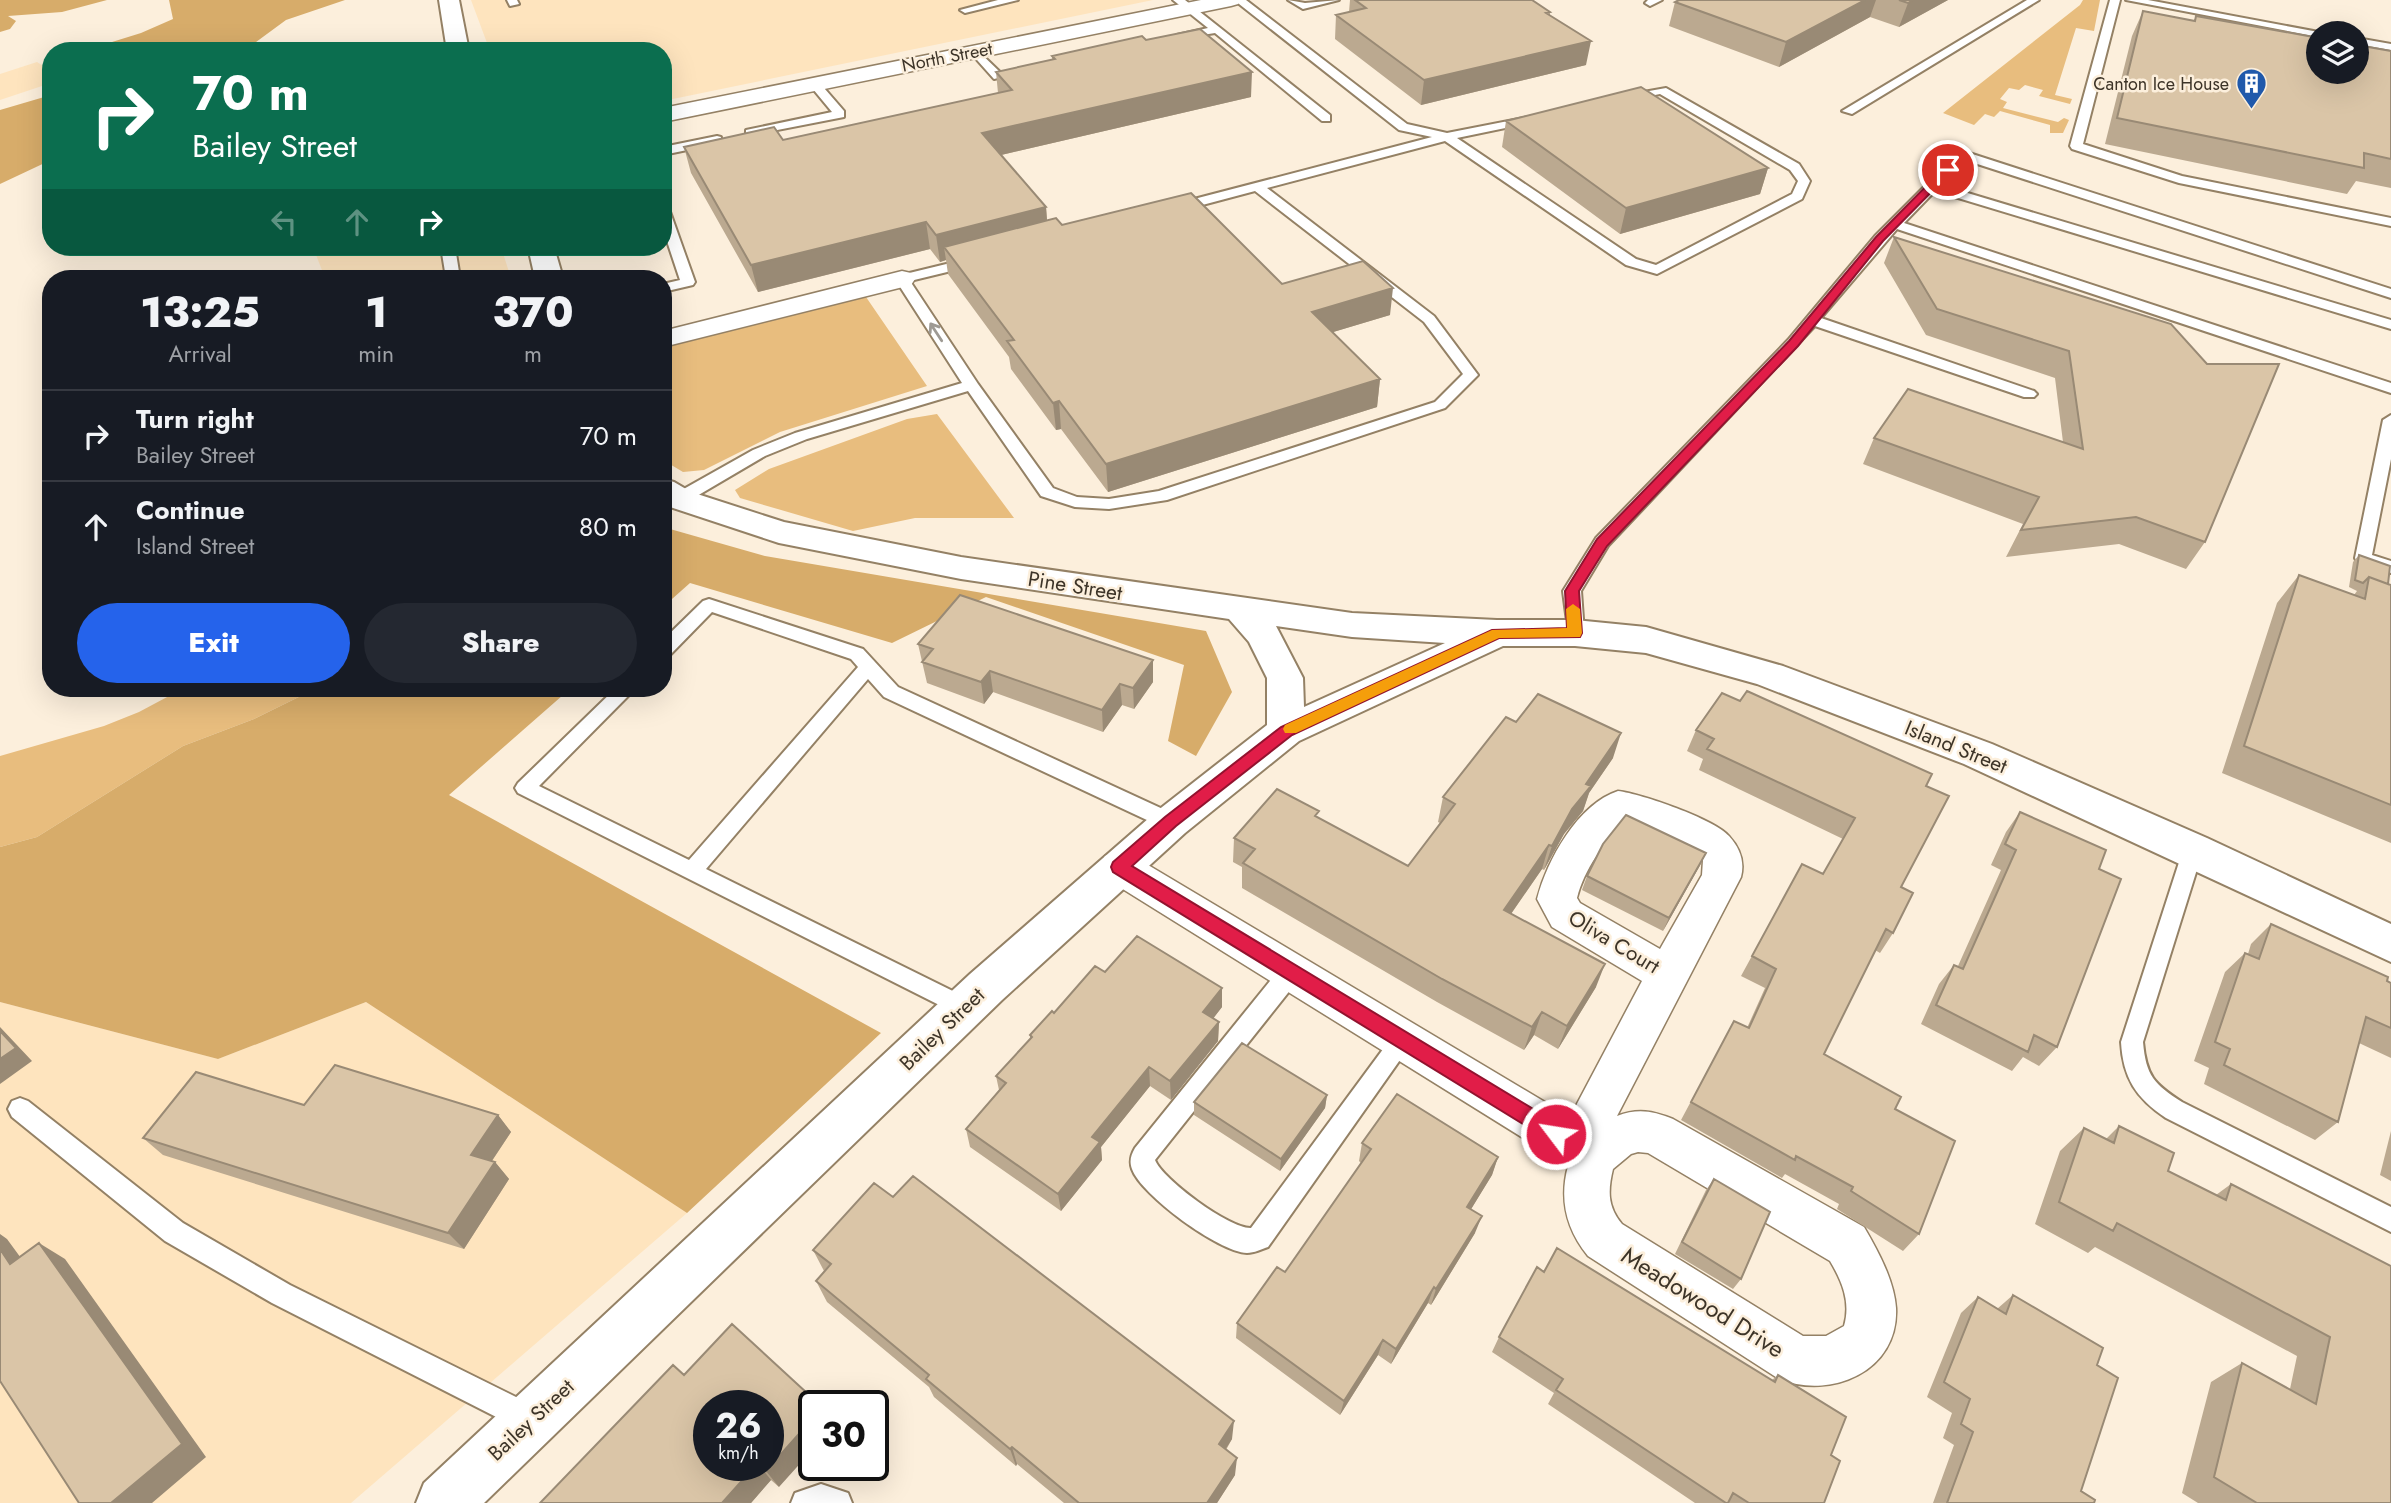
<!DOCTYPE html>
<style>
body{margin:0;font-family:Jost,sans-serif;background:#242831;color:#f1f3f6;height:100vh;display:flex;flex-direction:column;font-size:26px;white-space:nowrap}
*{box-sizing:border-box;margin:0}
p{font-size:23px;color:#9ea1a6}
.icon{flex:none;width:38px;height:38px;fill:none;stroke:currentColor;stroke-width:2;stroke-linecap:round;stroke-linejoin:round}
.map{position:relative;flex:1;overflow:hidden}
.details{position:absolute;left:42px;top:270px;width:630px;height:427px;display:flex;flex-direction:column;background:#171b24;border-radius:28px;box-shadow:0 7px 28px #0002}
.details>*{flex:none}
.hud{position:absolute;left:42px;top:42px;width:630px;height:214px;border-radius:28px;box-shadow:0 7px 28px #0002;background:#0b6e4f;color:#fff;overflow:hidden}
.tools{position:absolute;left:2306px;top:21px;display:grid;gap:14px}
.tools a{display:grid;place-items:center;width:63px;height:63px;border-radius:50%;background:#171b24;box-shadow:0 7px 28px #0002;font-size:35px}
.speed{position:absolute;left:693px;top:1390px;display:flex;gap:14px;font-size:35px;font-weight:700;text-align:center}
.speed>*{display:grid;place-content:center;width:91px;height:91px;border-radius:50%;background:#171b24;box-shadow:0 7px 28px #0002;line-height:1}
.speed small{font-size:18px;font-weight:400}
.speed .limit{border:4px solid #111;border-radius:10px;background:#fff;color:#111}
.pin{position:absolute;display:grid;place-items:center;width:60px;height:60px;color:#fff;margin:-30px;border:4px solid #fff;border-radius:50%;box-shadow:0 2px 7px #0007}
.me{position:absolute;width:77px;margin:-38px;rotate:301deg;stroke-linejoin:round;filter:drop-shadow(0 0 5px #0008)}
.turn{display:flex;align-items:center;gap:24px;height:147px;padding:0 35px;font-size:32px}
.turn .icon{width:91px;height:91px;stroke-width:2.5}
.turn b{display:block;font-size:49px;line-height:60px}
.lanes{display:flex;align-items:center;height:66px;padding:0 35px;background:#0003;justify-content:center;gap:35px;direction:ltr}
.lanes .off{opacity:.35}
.eta{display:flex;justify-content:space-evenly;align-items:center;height:119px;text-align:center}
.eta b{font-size:42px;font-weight:800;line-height:49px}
.cta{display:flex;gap:14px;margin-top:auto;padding:14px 35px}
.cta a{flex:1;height:80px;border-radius:42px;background:#2563eb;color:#fff;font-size:28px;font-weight:800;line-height:80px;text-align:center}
.cta a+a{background:#242831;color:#f1f3f6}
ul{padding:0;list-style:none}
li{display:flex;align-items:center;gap:21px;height:91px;padding:0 35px;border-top:2px solid #363941}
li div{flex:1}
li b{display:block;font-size:26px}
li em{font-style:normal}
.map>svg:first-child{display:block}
</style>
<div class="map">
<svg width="2391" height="1503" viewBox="0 0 2391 1503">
<rect width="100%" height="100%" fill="#fcefdc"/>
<path fill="#fee4be" d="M471 0H1153L663 101V51H490Z
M37 62 51 71V83L0 100V74Z
M313 247H501L511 278H325Z
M0 1002 218 1059 366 1002 687 1213 351 1503H0Z"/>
<path fill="#e8bd7e" d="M2083 0H2100L2094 31 2076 28 2055 95 2072 99 2070 104 2039 96 2043 90 2025 85 2019 90 2009 88 2000 99 2007 102 2003 108 2058 122 2064 118 2069 120 2063 133H2050V125L2000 111 1994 117 1985 114 1974 125 1943 113 2080 5Z
M866 297 927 386 780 432 704 470 683 472 663 460V345Z
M937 414 1014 518H915L853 531 740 498 735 490 769 469 907 419Z
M184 688H317L254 719 183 746 37 837 0 847V756L104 726 139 712Z"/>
<path fill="#d7ac6a" d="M0 0H107L62 12 8 16 16 21 10 29 0 32Z
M169 0H345L286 20 244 51H83L141 33 173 19Z
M51 95V160L0 184V110Z
M663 527 765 556 1206 631 1232 692 1196 756 1168 741 1184 665 986 597 892 643 690 583 663 607Z
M317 688H571L449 795 881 1033 687 1213 366 1002 218 1059 0 1002V847L37 837 183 746 254 719Z"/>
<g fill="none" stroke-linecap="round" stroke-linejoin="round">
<defs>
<path id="lane" d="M507 0H517L519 4 510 6Z
M998 0H1018L965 13 960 10Z
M1173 0H1185L1330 115V121H1322L1215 33 1177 39V35L1208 28Z
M1234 0H1246L1407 124 1447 133 1534 116V122L1457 138 1636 259 1656 265 1792 194 1798 181 1790 170 1660 94 1625 101 1621 100V96L1666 88 1799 164 1810 181 1802 199 1657 274 1626 265 1445 141 1267 188 1434 316 1478 375 1445 408 1167 500 1109 509 1075 507 1041 496 968 391 807 439 765 456 685 503H673L671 499 673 495 753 450 795 433 962 383 895 279 897 276 971 258 976 259V265L910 281 978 384 1053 488 1077 497 1109 499 1159 491 1435 402 1463 374 1424 322 1255 191 1176 212 1170 208 1171 205 1432 137 1399 130Z
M1288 0 1305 3 1339 0 1303 9Z
M1648 0H1662L1650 6 1645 3Z
M2027 0H2039L1852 114 1842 111Z
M2110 0H2120L2083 144 2182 176 2391 218V226L2179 183 2072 149 2070 146Z
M2126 0H2148L2324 33H2319V37Z
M2357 38 2391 44V50L2357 44Z
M975 48 1001 73 1018 69 1024 72 994 79 969 51Z
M814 80 818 81 844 111V117L746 136V130L832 112 808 83Z
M717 136 721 137V143L663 155V147Z
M1963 151 2391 289V298L1965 160 1941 185 2391 320V329L1935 191 1904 223 2391 383V393L1897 229 1821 318 2034 391 2037 394 2034 397H2024L1815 326 1608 546 1581 591 1584 633 1581 637H1569L1563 591 1596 538 1788 340 1875 236 1959 152Z
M663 205 669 209 695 282 693 285 663 292V284L680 280 663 229Z
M441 247H455L460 278H446Z
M548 270 553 271V277L517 278 519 275Z
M2391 415V459L2372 555 2391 561V573L2357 562 2355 558 2383 420Z
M709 599 863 649 898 687 1178 816 1181 822 1178 828 1171 830 1164 828 884 697 868 679 706 869 971 1000 974 1007 971 1014 963 1017 518 793 515 788 518 783 616 688H636L539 786 689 860 858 667 851 659 712 612 669 656 663 657V640L703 601Z
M2193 842 2200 844 2203 850 2143 1042C2146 1076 2154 1084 2182 1102L2391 1207V1232L2166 1118C2136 1098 2123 1078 2121 1042L2183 850 2186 844Z
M1291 963 1299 965 1302 972 1299 979 1155 1160C1162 1179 1230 1229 1251 1228L1395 1033 1403 1030 1411 1033 1414 1040 1268 1247C1262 1249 1254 1253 1247 1253 1219 1252 1141 1195 1132 1169 1129 1161 1131 1155 1135 1148L1283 965Z
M20 1098 28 1101 183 1223 290 1285 538 1408 542 1418 538 1428 528 1432 518 1428 272 1303 165 1241 12 1117 8 1109 12 1101Z
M821 1484 848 1493 852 1503H791L795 1493Z"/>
<path id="street" d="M1201 0H1241L1238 4 1231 6 663 122V108Z
M902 271 911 273 915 279 911 285 663 347V331Z
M1618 791C1642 794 1714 819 1729 836 1740 848 1745 862 1741 877L1617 1116C1638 1108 1653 1111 1673 1119L1864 1227C1878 1251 1894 1280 1896 1308 1899 1371 1831 1400 1779 1379L1588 1256C1566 1229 1559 1200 1568 1166L1105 878 1099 867 1105 856 1119 851 1133 856 1570 1117 1642 981 1552 927 1537 899C1547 860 1578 804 1618 791ZM1625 821 1632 822 1696 853 1703 860 1702 875 1660 949 1580 903 1577 898C1584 870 1604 842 1625 821ZM1638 1152 1648 1153 1830 1261C1842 1281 1851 1302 1844 1326L1826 1336H1803L1622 1224C1607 1206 1608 1190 1613 1169L1631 1154Z"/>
<path id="secondary" d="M439 0H459L469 51H447Z
M528 247H554L563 278H535Z
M663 479 674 482 691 492 784 522 961 557 1352 613 1497 620H1575L1646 627 1783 666 1992 744 2207 838 2391 924V962L1964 764 1757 684 1646 653 1575 646H1503L1299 741 1185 833 1002 1000 484 1503H416L424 1483 970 974 1157 811 1267 725V678L1249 642 1229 619 961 579 779 543 667 506 663 504ZM1276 626 1352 637 1445 643 1304 707 1303 678Z"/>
</defs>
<use href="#lane" stroke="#948165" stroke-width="4"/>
<use href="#street" stroke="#948165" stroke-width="3"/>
<use href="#secondary" stroke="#948165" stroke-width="4"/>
<use href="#lane" fill="#fff" fill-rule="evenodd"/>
<use href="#street" fill="#fff" fill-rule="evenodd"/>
<use href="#secondary" fill="#fff" fill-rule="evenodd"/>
</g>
<path fill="#bba990" d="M1350 0H1532L1550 12V15L1586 65 1421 105 1335 39 1336 15 1349 12Z
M1679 0H1948L1899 27 1870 17 1779 67 1669 26 1675 2Z
M2143 11 2194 21 2196 16 2391 51V188L2356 181 2347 194 2105 144 2132 36Z
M1146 40 1251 97 1001 155 1046 207 1047 221 1062 225 1282 284 1390 315 1333 332 1380 379 1377 407 1108 492 1061 429 1056 430 1011 369 1009 357 948 274 946 260 940 262 930 249 758 292 691 173 684 147 783 140 998 93 996 72 1052 60V56Z
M1506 121 1768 168 1760 194 1620 234 1502 147Z
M1894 237 2171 324 2205 542 2186 569 2119 544 2006 557 2023 524 1863 464 1874 438 2063 442 2055 378 1926 335 1884 263Z
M2359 555 2388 584 2391 585V843L2222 773 2277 603 2299 575 2354 595 2357 591 2349 587 2353 562Z
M918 644 1153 660V682L1134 709 1122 705 1103 732 993 692 984 704 927 683Z
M1516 722 1613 758 1589 793 1583 811 1564 834 1544 870 1542 869 1511 914 1596 987 1558 1049 1534 1035 1524 1050 1437 1002 1242 888V867L1233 862 1234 838 1318 818 1408 866 1440 823 1438 822 1443 797Z
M1696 730 1926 786 1901 887 1893 933 1880 953 1875 950 1824 1054 1895 1109 1919 1234 1903 1251 1837 1209 1839 1204 1785 1174 1782 1178 1681 1120 1734 1021 1747 1028 1765 988 1741 976 1802 864 1823 874 1843 839 1699 770 1703 759 1687 751Z
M2020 812 2099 869 2057 1047 2039 1066 2023 1057 2012 1071 1921 1024 1939 984 1954 965 1958 966 2001 870 1991 865 2006 832Z
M1706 853 1699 867 1663 931 1582 890 1587 876Z
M2271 924 2391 983V1058L2359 1043 2338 1122 2315 1140 2204 1084 2209 1068 2194 1061 2225 972 2245 953 2248 954 2251 944Z
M1105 972 1222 1007 1213 1018 1219 1022 1218 1041 1171 1100 1150 1086 1101 1147 1102 1160 1061 1211 970 1147 966 1129 999 1090 996 1076 1030 1039V1035L1054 1013Z
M1327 1095 1325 1108 1280 1171 1194 1115V1102Z
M304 1105 498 1115 511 1132 492 1161 495 1162 509 1179 464 1249 163 1155 143 1138Z
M2119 1126 2168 1171 2216 1195 2231 1184 2391 1266V1503H2198L2182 1493 2211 1382 2242 1363 2290 1389 2297 1356 2095 1247 2088 1253 2035 1224 2060 1151 2084 1128 2106 1139Z
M2391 1131V1181L2380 1175Z
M1362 1143 1498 1157 1492 1175 1471 1209 1475 1233 1431 1305 1428 1303 1391 1364 1378 1355 1340 1415 1236 1338 1237 1323 1285 1272 1361 1163 1359 1161Z
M1714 1179 1741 1279 1733 1289 1675 1254 1706 1190Z
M893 1197 1232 1439 1226 1450 1235 1475 1217 1503H1064L1017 1464 1016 1466 934 1397 929 1387 827 1302 816 1281 824 1271 813 1250Z
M1544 1272 1772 1380 1778 1375 1831 1455 1824 1503H1695L1548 1404 1554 1393 1492 1352 1499 1337Z
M2013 1295 2097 1365 2081 1491 2094 1503H1933L1954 1445 1943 1438 1952 1413 1927 1397 1961 1313 1978 1297 1997 1309Z
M732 1324 779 1487 771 1480 751 1503H540L684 1375Z"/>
<path fill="#998a75" d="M1865 0H1876L1870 17 1779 67 1786 42Z
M1913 0H1948L1899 27 1908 3Z
M1591 41 1586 65 1421 105 1424 80Z
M1252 72 1251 97 984 159 982 133Z
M1768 168 1760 194 1620 234 1626 208Z
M1046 207 1048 234 944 247 946 260 940 262 936 235Z
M926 222 930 249 758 292 751 265Z
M1393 288 1390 315 1310 339 1312 312Z
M1380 379 1377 407 1108 492 1106 464Z
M1059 401 1061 429 1056 430 1053 403Z
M1153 660V682L1134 709 1133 688Z
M990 671 993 692 984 704 981 682Z
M1120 684 1122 705 1103 732 1102 710Z
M1621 733 1613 758 1589 793 1583 811 1564 834 1544 870 1552 846 1572 809 1586 784Z
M1549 845 1542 869 1497 934 1504 910Z
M1706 853 1699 867 1663 931 1669 918Z
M1605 964 1596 987 1558 1049 1567 1026Z
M1222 988V1007L1203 1032V1012Z
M1542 1012 1534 1035 1524 1050 1532 1027Z
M1219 1022 1218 1041 1171 1100 1170 1081Z
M0 1027 32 1061 0 1084Z
M1149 1067 1150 1086 1101 1147 1102 1160 1061 1211 1058 1194 1092 1137Z
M1327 1095 1325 1108 1280 1171 1281 1159Z
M498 1115 511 1132 485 1171 471 1155Z
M1498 1157 1492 1175 1462 1224 1467 1207Z
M495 1162 509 1179 464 1249 448 1233Z
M1482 1216 1475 1233 1431 1305 1436 1289Z
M0 1234 7 1239 37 1280 10 1264 0 1249Z
M39 1243 65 1259 206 1457 152 1503H111Z
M1434 1287 1428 1303 1391 1364 1396 1349Z
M1383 1340 1378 1355 1340 1415 1344 1401Z
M814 1417V1448L779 1487 766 1471Z
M1234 1421 1232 1439 1218 1461 1219 1444Z
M1012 1447 1017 1464 1016 1466 1010 1449Z
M1237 1458 1235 1475 1217 1503H1207Z
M756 1465H759L771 1480 751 1503H722Z"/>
<path fill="#dac5a7" stroke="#998a75" stroke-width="2" d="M1355 0H1532L1550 12 1546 13 1591 41 1424 80 1336 15 1366 8Z
M1679 0H1865L1786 42 1675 2Z
M1899 0H1913L1908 3Z
M2143 11 2195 21 2196 16 2319 38V72H2357V45L2391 51V159L2364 153V168L2117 118Z
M1200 29 1252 72 982 133 1046 207 936 235 926 222 751 265 684 147 774 127 783 140 1012 90 996 72 1055 59 1052 56 1142 36 1146 40Z
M1641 87 1768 168 1626 208 1506 121Z
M1191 193 1282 284 1363 261 1393 288 1312 312 1380 379 1106 464 1059 401 1053 403 1007 341 1014 340 944 247 1056 218 1062 225Z
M1894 237 2171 324 2207 364H2279L2205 542 2136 517 2021 530 2039 497 1874 438 1908 389 2083 449 2069 351 1937 309Z
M2359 555 2390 566 2388 584 2369 577 2363 583 2355 580Z
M2299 575 2365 599 2369 577 2391 585V805L2244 746Z
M960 595 1153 660 1133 688 1120 684 1102 710 990 671 981 682 922 662 933 649 918 644Z
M1747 691 1932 774 1926 786 1949 796 1901 887 1913 893 1893 933 1886 929 1824 1054 1901 1097 1895 1109 1955 1141 1919 1234 1851 1191 1853 1187 1796 1156 1795 1160 1691 1102 1734 1021 1749 1028 1776 969 1752 956 1802 864 1823 874 1855 818 1707 749 1714 739 1696 730 1722 693 1740 701Z
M1538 694 1621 733 1586 784 1591 786 1572 809 1552 846 1549 845 1504 910 1605 964 1567 1026 1542 1012 1532 1027 1442 979 1243 863 1255 849 1234 838 1277 789 1319 811 1315 816 1408 866 1455 804 1443 797 1506 717 1516 722Z
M2020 812 2106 850 2099 869 2121 879 2057 1047 2034 1035 2028 1052 1936 1005 1954 965 1963 969 2016 850 2005 844Z
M1626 815 1706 853 1669 918 1587 876 1603 844Z
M2271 924 2388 977 2387 981 2391 983V1028L2366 1017 2338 1122 2224 1065 2230 1049 2215 1042 2245 953 2259 959Z
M1137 936 1222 988 1203 1012 1219 1022 1170 1081 1149 1067 1092 1137 1100 1142 1058 1194 966 1129 1006 1083 996 1076 1032 1037 1030 1035 1052 1011 1054 1013 1095 966 1105 972Z
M0 1031 16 1048 0 1059Z
M1242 1043 1327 1095 1281 1159 1194 1102Z
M335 1065 498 1115 471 1155 495 1162 448 1233 143 1138 196 1072 304 1105Z
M1397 1094 1498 1157 1467 1207 1482 1216 1436 1289 1434 1287 1396 1349 1383 1340 1344 1401 1237 1323 1277 1267 1285 1272 1371 1149 1362 1143Z
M2119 1126 2174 1153 2168 1171 2226 1200 2231 1184 2391 1266V1503H2257L2214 1477 2242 1363 2316 1404 2330 1337 2117 1223 2113 1231 2059 1202 2084 1128 2114 1143Z
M913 1176 1234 1421 1219 1444 1237 1458 1207 1503H1079L1012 1447 1010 1449 926 1379 929 1375 816 1281 831 1264 813 1250 874 1183 893 1197Z
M1714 1179 1770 1212 1741 1279 1682 1242Z
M39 1243 182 1444 111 1503H79L0 1381V1249L10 1264Z
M1557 1248 1775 1382 1778 1375 1846 1417 1831 1455 1840 1461 1824 1503H1749L1733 1493 1728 1503H1726L1556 1390 1563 1379 1499 1337 1537 1267 1544 1272Z
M2013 1295 2103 1348 2097 1365 2118 1378 2081 1491 2095 1500 2094 1503H1947L1973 1432 1961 1424 1970 1399 1944 1382 1978 1297 2006 1314Z
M732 1324 820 1405H814V1417L766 1471 760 1465H768V1405H709V1465H756L722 1503H540L673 1365 684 1375Z"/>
<defs><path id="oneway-shaft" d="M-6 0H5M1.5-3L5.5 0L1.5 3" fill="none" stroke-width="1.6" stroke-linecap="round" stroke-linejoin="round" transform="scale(1.75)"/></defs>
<use stroke="#9e9a94" href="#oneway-shaft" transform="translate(936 332) rotate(-123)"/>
<path fill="#e11d48" stroke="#92132f" stroke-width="2" d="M1944 168 1953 170 1883 241 1798 346 1607 546 1579 591 1582 633 1580 637 1499 638 1292 735 1176 826 1132 866 1563 1127 1566 1134 1563 1140 1556 1143 1549 1140 1113 872 1111 867 1113 862 1165 817 1281 727 1492 630 1567 628 1565 591 1597 539 1789 341 1876 237Z"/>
<path fill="#f59e0b" d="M1573 604 1580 609 1582 633 1580 637 1499 638 1296 733H1285L1283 729 1285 725 1492 630 1567 628 1566 609Z"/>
<defs>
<symbol id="building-pin" viewBox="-11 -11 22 30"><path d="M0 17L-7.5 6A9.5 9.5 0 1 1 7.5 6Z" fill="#2059ab" stroke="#fcefdc"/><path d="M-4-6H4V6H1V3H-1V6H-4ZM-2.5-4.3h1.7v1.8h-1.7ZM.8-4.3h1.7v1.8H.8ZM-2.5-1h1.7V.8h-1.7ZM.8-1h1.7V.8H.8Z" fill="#fff"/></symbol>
</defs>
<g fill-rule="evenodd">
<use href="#building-pin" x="2234" y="66" width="35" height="47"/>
</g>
<g text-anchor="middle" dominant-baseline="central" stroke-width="5" stroke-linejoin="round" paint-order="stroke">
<g font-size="18" fill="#3d3428" stroke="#fcefdc">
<text transform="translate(947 57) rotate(-11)">North Street</text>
</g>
<g font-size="18" fill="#3d3428" stroke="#fcefdc" text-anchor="end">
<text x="2229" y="84">Canton Ice House</text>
</g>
<g font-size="21" fill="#3d3428" stroke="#fcefdc">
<text transform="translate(1075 586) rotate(9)">Pine Street</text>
<text transform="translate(1956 747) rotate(22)">Island Street</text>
<text transform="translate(1614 942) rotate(31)">Oliva Court</text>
<text transform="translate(942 1029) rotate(-44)">Bailey Street</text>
<text transform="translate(531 1420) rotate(-43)">Bailey Street</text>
</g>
<g font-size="24" fill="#3d3428" stroke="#fcefdc">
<text transform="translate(1703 1302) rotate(32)">Meadowood Drive</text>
</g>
</g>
</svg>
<div class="tools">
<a><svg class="icon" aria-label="layers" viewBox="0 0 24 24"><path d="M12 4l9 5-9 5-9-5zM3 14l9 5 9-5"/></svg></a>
</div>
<div class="speed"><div>26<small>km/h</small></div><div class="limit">30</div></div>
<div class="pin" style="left:1948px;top:170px;background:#d93025"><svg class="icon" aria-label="arrive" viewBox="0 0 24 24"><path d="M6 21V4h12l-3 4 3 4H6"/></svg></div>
<svg class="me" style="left:1556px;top:1134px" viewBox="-20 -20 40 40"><circle r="17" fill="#e11d48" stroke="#fff" stroke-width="3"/><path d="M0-11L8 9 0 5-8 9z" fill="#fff"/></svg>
<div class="hud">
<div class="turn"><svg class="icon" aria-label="right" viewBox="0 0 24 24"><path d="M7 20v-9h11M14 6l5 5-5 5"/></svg><div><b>70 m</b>Bailey Street</div></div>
<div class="lanes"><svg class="icon off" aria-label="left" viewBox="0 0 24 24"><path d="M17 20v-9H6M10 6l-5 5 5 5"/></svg><svg class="icon off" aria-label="ahead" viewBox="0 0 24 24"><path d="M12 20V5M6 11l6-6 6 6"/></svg><svg class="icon" aria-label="right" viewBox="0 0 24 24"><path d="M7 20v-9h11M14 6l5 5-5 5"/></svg></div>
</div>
<section class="details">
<div class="eta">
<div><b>13:25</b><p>Arrival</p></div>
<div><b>1</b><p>min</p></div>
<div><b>370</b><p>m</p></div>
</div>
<ul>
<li><svg class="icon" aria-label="right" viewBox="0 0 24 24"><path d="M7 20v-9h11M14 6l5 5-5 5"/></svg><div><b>Turn right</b><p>Bailey Street</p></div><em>70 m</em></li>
<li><svg class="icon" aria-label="ahead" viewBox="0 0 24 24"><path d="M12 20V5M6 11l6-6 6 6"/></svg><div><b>Continue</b><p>Island Street</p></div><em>80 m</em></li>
</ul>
<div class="cta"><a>Exit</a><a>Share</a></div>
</section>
</div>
